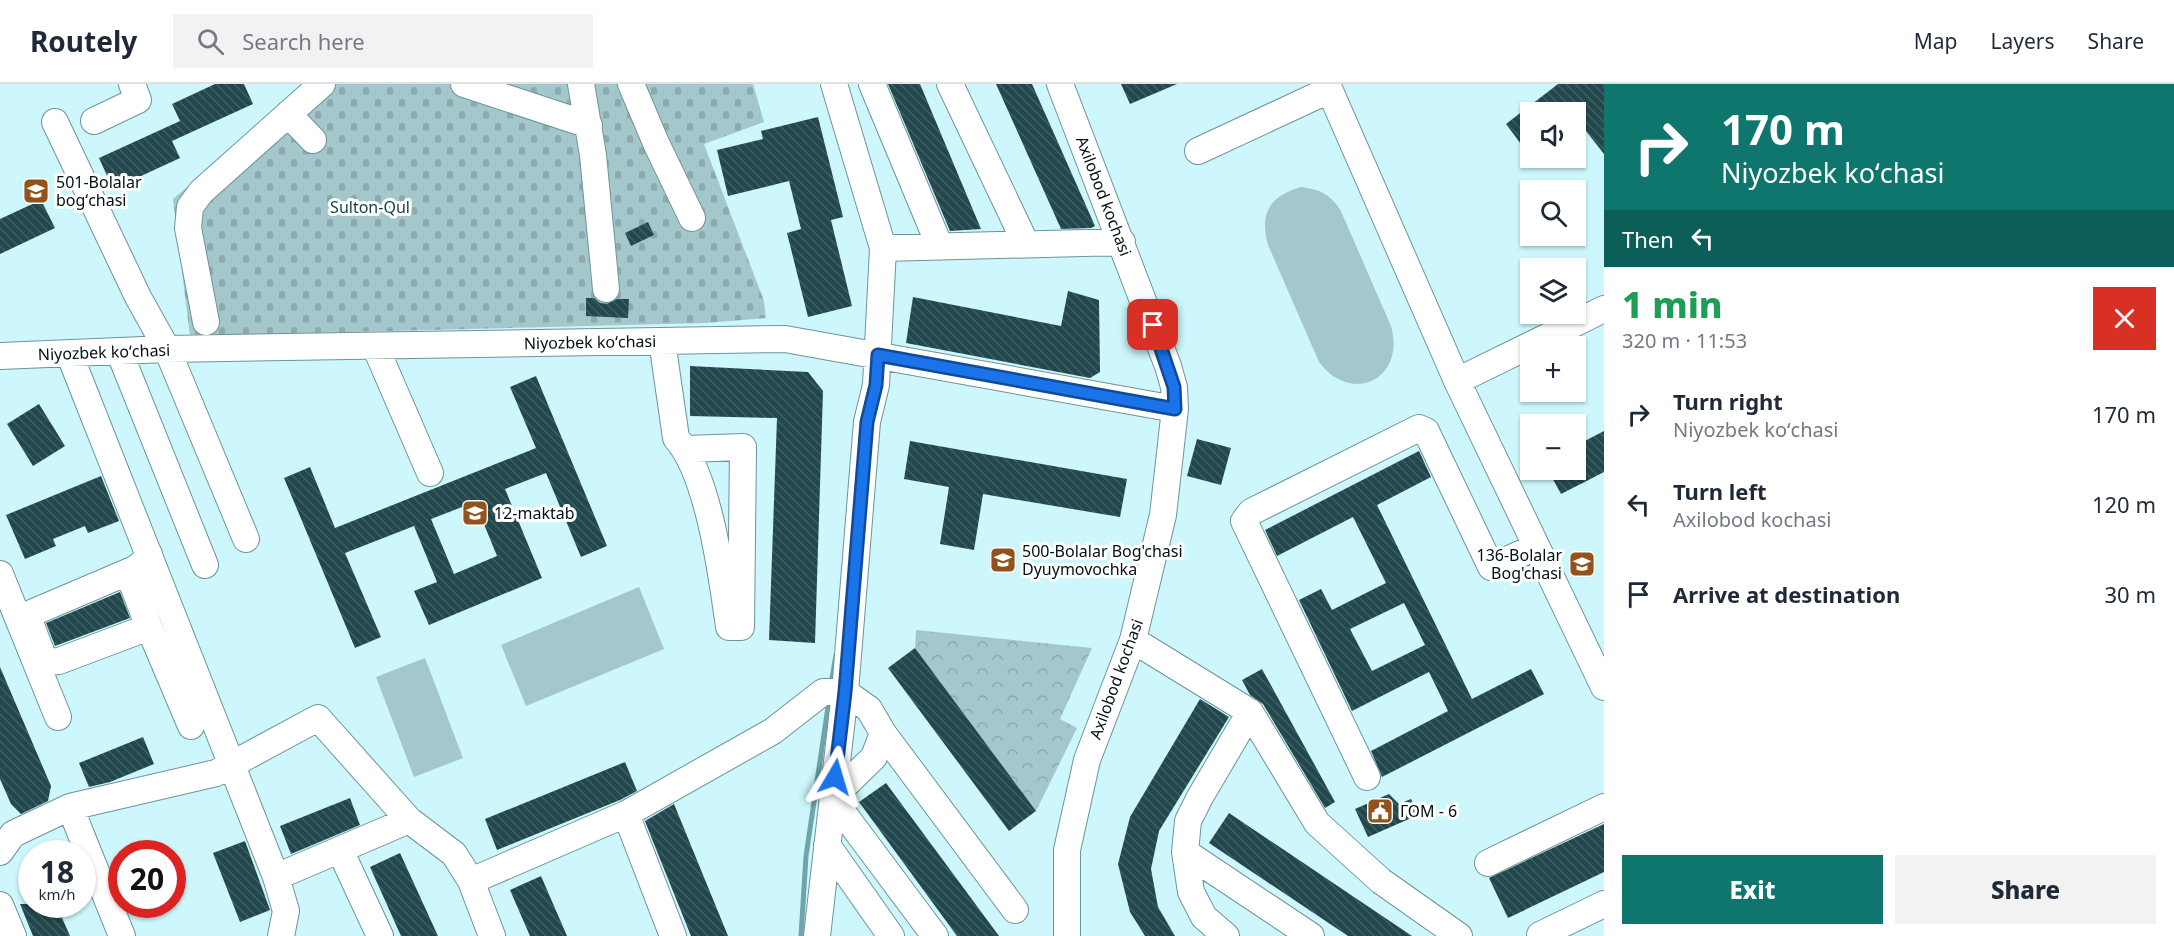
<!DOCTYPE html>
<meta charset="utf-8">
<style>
body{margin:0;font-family:"Noto Sans",sans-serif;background:#f2f2f3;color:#1f2937;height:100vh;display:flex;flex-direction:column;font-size:22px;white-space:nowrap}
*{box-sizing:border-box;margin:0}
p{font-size:20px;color:#747a83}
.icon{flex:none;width:33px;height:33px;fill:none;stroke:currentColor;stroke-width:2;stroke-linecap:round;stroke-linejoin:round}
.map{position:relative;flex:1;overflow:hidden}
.drawer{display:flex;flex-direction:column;background:#fff;width:570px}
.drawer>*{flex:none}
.hud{background:#0f766e;color:#fff;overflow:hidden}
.controls{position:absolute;left:1520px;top:18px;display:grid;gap:12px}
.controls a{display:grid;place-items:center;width:66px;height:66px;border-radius:0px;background:#fff;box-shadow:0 2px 4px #0004;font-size:30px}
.speed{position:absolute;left:18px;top:756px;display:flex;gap:12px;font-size:30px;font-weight:700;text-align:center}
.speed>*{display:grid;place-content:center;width:78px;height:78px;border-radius:50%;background:#fff;box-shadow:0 2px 4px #0004;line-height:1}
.speed small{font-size:15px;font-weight:400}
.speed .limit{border:9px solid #d22;background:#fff;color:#111}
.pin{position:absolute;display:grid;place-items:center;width:51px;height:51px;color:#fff;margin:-26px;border-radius:12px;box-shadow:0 3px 9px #0006}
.me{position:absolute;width:66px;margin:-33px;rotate:7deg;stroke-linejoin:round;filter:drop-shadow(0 0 4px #0008)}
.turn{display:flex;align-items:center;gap:21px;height:126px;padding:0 18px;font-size:27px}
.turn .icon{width:78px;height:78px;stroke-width:2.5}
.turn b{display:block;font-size:42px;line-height:51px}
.then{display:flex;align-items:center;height:57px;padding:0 18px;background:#0003;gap:12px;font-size:22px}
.round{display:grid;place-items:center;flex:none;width:63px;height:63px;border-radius:0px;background:#f2f2f3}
.head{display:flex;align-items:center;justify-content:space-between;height:102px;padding:0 18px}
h1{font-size:36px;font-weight:800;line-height:45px;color:#1e9e55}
.primary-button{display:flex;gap:12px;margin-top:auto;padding:12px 18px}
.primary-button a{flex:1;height:69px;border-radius:0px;background:#0f766e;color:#fff;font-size:24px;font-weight:800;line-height:69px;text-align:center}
.primary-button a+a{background:#f2f2f3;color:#1f2937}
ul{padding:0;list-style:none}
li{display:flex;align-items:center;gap:18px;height:90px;padding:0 18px}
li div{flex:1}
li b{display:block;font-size:22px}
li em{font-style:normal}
header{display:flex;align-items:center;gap:36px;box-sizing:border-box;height:84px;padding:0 30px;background:#fff;border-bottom:2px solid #e0e1e3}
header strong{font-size:28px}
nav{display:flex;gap:33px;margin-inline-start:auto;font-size:21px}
.search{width:420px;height:54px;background:#f2f2f3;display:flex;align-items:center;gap:15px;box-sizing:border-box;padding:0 21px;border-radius:0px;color:#747a83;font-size:22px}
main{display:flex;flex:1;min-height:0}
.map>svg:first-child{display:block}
</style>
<header>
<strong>Routely</strong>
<div class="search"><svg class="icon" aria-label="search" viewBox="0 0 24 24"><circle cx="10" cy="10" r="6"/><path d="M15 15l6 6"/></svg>Search here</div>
<nav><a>Map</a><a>Layers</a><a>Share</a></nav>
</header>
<main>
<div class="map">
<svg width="1604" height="852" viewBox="0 0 1604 852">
<defs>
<pattern id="forest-crowns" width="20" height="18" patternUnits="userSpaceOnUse" patternTransform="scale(1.5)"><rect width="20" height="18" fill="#a4c7cb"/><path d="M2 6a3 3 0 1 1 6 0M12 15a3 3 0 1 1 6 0" fill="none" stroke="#8caaad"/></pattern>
<pattern id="cemetery-stones" width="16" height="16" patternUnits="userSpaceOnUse" patternTransform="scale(1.5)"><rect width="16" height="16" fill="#a4c7cb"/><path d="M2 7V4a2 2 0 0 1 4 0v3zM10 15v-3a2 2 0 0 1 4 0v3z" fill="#8caaad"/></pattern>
<pattern id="building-back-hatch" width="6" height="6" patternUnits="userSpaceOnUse" patternTransform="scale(1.5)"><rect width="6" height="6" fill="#22474c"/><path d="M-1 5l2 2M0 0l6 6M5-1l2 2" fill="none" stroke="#3f5d62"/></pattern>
</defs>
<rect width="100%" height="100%" fill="#cdf7fc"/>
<path fill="url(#forest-crowns)" d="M916 546 1092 564 1060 635 1077 644 1036 727 915 564Z"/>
<path fill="url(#cemetery-stones)" d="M305 0H753L764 38 704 60 764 217 766 234 705 239 190 252 173 115 274 29Z"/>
<path fill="#a4c7cb" d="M1301 103C1321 106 1328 109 1340 125L1391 242C1406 295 1352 322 1319 278L1268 161C1259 129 1270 112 1301 103Z
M639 503 664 565 526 622 501 561Z
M425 574 463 674 414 693 376 593Z"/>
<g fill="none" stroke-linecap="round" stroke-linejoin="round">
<path stroke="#71a4aa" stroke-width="5" d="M831 600 836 571
M801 852 806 772 829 616"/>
</g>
<path fill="url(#building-back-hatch)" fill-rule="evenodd" d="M215 0H244L253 20 172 57 180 74 113 105 99 74 180 37 172 20Z
M888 0H920L981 145 950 147Z
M996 0H1032L1095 142 1091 144 1061 145Z
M1121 0H1177L1130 20Z
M1558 0H1604V70L1575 33V28H1530V72L1506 40Z
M818 33 843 133 831 136 852 222 808 233 787 149 801 145 789 97 728 112 717 66 763 55 761 47Z
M41 116 55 144 0 170V135Z
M648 138 654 151 631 162 625 149Z
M1068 207 1099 216 1100 288 1090 294 906 259 913 213 1061 242Z
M586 214H594L600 219 607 220 617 215H629L628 234 586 232Z
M690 282 808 288 823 307 815 559 769 556 777 334 690 332Z
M536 292 607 462 581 473 546 389 505 405 542 494 429 541 414 507 437 498 414 442 345 469 381 553 355 564 284 394 310 383 335 444 536 364 510 303ZM475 418 497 472 454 490 431 435Z
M39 320 65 362 33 382 7 340Z
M1604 347V388L1561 410 1548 386H1575V362Z
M1197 355 1231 364 1221 401 1187 392Z
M910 357 1127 395 1120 433 983 410 974 466 940 460 949 403 904 395Z
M1419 367 1431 393 1377 421 1472 615 1531 585 1544 610 1382 693 1371 667 1448 627 1429 588 1352 627 1299 516 1321 505 1332 526 1386 499 1353 433 1277 472 1265 446ZM1404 519 1425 561 1372 587 1350 545Z
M101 392 119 437 88 449 85 442 53 455 56 462 25 475 6 431Z
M120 508 130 534 55 562 46 539Z
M915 564 1036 727 1009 747 888 584Z
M0 583 51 702 48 717 21 730 11 720 0 695Z
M1262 585 1335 718 1325 724 1263 620 1250 611 1242 596Z
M1200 615 1229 633 1159 747 1151 785 1158 823 1175 852H1145L1130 828 1118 780 1130 733Z
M143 653 154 680 110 698 89 703 79 679Z
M625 678 637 707 620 716 497 766 485 735Z
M886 699 999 852H957L859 718Z
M1389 710 1399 720 1411 715 1418 731 1368 753 1355 725Z
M350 714 360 741 291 770 280 742Z
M674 720 728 852H691L652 755 645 737Z
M1229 729 1412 852H1348L1209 759Z
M1604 740V788L1508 834 1489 794Z
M245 757 270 826 240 838 213 769Z
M400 769 438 852H401L370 783Z
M541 792 567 852H530L510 806Z
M20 820H56L70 852H33Z"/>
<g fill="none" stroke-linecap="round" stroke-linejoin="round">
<defs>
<path id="minor" d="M464 0 589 41
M581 0 593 71 606 205
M631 0 656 59 692 134
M872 0 940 163
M950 0 1026 160
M1060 0 1168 282 1174 303 1175 325 1163 431 1133 556 1087 676 1067 766V852
M1327 0 1457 297 1604 603
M288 30 313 56
M94 37 138 16 132 0
M55 38 138 213 167 265 246 455
M1198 67 1329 6
M883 164 1122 158
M206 238 188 144 190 123 201 108 322 0
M662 257 676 354C709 391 722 493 729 543H741L743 363 686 365
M375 262 430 389
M119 267 205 481
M69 269 276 793 286 827 281 852
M0 272 167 265 785 255 1175 325
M1457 297 1604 225
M128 488 149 543 59 577 45 578 27 531 135 485 143 479 149 470
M0 490 58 633
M149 543 191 642
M1133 556 1250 628 1200 713 1188 737 1185 768 1191 808 1204 833 1226 852
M1250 628 1317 739 1381 797 1459 852
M883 649 1015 826
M1367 693 1244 437 1251 428 1419 344 1426 347 1491 483 1536 463
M626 730 773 647 823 608H845L869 625 883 649 874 673 832 714 935 852
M827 761 891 852
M340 766 380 852
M0 768 13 750 70 723
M1185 768 1311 852
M1488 779 1604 723
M276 793 409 736
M471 797 626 730 673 852
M0 821 13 852
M1540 851 1604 820
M122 852 70 723 216 689 318 634 409 736 454 770 471 797 492 852
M817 852 845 608 867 338 876 301 883 164 834 0"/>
</defs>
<use href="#minor" stroke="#6d9499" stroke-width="28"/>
<use href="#minor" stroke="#fff" stroke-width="26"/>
</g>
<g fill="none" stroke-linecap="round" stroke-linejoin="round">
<defs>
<path id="route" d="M835 693 845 608 867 338 876 301 878 271 1175 325 1174 303 1153 241"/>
</defs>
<use href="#route" stroke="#114b97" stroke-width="15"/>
<use href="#route" stroke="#1a73e8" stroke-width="10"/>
</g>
<defs>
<symbol id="school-square" viewBox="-11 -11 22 22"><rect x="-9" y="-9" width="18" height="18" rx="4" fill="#93521c" stroke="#fff"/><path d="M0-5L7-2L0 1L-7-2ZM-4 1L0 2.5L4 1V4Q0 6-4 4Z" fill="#fff"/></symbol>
<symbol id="civic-square" viewBox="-11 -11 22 22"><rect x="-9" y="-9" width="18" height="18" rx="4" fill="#93521c" stroke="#fff"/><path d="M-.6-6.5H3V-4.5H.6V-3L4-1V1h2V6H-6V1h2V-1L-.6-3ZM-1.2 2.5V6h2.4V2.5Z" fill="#fff"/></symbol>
</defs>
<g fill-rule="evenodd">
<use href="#school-square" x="21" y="92" width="30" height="30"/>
<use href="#school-square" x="460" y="414" width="30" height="30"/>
<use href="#school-square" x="988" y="461" width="30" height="30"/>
<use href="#school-square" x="1567" y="465" width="30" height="30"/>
<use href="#civic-square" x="1365" y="712" width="30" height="30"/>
</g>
<g text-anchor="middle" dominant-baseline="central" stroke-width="6" stroke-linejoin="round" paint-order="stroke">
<g font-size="16" fill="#031012" stroke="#fff" text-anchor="start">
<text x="56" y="98">501-Bolalar<tspan x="56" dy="18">bogʻchasi</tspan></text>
<text x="494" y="429">12-maktab</text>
<text x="1022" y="467">500-Bolalar Bog'chasi<tspan x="1022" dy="18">Dyuymovochka</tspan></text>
<text x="1562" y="471" text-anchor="end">136-Bolalar<tspan x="1562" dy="18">Bog'chasi</tspan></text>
<text x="1400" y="727">ГОМ - 6</text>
</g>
<g font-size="16" fill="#031012" stroke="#fff">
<text transform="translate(1104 112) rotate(69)">Axilobod kochasi</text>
<text transform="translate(590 258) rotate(-1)">Niyozbek koʻchasi</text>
<text transform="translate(104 268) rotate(-2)">Niyozbek koʻchasi</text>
<text transform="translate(1116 595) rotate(-70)">Axilobod kochasi</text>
</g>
<g font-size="16" fill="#0e3f45" stroke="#fff">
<text x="370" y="123">Sulton-Qul</text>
</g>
</g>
</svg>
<div class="controls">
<a><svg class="icon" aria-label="sound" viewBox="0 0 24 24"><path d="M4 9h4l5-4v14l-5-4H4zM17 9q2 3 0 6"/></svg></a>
<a><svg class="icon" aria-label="search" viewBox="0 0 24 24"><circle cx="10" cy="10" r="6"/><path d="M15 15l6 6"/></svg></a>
<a><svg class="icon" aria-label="layers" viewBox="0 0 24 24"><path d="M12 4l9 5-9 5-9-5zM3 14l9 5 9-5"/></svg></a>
<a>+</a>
<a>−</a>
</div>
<div class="speed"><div>18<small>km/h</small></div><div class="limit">20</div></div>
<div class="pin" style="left:1153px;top:241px;background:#d93025"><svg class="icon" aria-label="arrive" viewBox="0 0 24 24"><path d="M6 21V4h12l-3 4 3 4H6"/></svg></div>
<svg class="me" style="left:835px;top:693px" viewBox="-20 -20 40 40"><path d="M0-17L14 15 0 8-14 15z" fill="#1a73e8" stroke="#fff" stroke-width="4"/></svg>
</div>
<section class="drawer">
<div class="hud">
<div class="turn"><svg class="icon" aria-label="right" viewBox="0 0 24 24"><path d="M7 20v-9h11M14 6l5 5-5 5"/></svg><div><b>170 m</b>Niyozbek koʻchasi</div></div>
<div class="then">Then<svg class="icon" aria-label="left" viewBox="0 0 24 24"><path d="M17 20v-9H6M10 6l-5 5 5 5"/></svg></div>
</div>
<div class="head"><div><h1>1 min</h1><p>320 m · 11:53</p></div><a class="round" style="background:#d93025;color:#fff"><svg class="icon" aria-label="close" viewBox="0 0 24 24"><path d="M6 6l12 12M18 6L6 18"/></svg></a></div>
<ul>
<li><svg class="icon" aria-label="right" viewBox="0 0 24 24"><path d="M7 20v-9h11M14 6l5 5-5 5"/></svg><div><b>Turn right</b><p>Niyozbek koʻchasi</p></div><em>170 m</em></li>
<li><svg class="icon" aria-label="left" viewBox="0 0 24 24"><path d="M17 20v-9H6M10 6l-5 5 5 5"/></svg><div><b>Turn left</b><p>Axilobod kochasi</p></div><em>120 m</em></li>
<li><svg class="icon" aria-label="arrive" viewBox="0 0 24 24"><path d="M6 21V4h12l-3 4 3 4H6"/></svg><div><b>Arrive at destination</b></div><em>30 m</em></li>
</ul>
<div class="primary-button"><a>Exit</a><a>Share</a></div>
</section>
</main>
